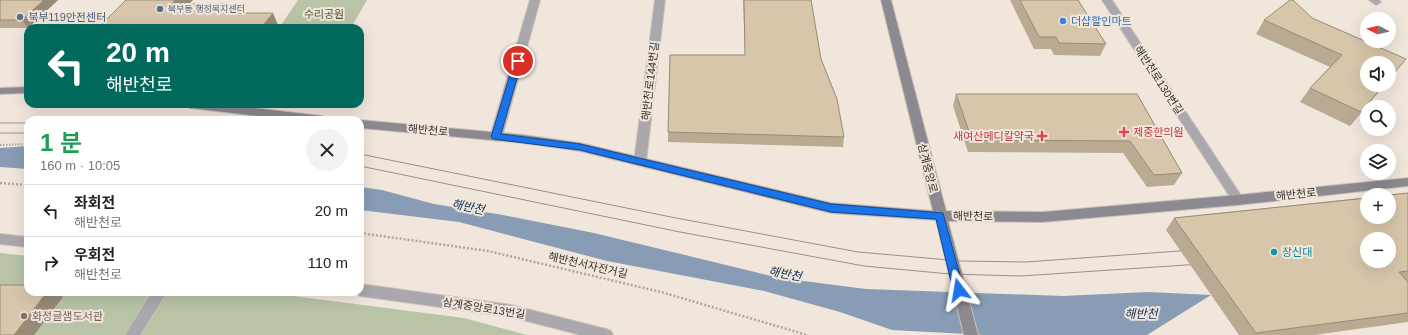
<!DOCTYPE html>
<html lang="ko">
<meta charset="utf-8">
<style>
body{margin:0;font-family:Arial,"Noto Sans KR",sans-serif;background:#f2f2f2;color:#222;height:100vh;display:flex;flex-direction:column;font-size:15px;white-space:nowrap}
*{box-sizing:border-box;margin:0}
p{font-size:13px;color:#767676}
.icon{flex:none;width:22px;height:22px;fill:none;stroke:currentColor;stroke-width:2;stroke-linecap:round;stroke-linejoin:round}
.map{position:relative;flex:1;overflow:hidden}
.sheet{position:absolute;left:24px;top:116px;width:340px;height:180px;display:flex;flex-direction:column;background:#fff;border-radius:12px;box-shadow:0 4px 16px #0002}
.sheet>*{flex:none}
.hud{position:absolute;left:24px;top:24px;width:340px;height:84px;border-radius:12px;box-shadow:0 4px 16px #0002;background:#00695c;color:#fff;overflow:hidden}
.needle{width:26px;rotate:277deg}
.tools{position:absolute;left:1360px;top:12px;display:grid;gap:8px}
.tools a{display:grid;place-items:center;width:36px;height:36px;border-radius:50%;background:#fff;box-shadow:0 4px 16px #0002;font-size:20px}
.pin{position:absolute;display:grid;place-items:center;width:34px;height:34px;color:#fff;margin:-17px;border:2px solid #fff;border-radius:50%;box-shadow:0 1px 4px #0007}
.me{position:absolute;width:44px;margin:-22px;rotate:346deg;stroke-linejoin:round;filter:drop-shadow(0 0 3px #0008)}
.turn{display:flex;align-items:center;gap:14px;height:84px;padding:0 16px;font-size:18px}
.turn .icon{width:52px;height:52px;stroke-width:2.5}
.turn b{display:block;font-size:28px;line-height:34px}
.round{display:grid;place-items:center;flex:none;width:42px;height:42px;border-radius:21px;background:#f2f2f2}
.head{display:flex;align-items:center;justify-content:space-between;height:68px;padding:0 16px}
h1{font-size:24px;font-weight:600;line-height:30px;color:#1e9e55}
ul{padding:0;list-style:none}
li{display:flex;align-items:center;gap:12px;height:52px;padding:0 16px;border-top:1px solid #e0e0e0}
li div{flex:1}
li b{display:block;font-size:15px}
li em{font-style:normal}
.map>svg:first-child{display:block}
</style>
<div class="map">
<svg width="1408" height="335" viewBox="0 0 1408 335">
<rect width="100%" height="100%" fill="#f1e6dc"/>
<path fill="#b9c4a7" d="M298 0H367L351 28H279Z
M0 253 28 256V292H262L464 318 527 335H0Z"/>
<path fill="#889db5" d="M28 146V169L0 167V148Z
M360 187 382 190 434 204 503 215 594 233 780 278 866 289 1063 296 1148 292 1211 295 1147 335H985L892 330 840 312 764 291 607 261 459 222 360 210Z"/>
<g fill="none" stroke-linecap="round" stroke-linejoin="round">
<defs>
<path id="lane" d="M152 292H167L140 335H125Z"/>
<path id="street" d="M530 0H540L502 137 496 141 490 137Z
M655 0H665L646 162 644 165H636L634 162Z
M1102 0H1112L1242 197 1244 200 1242 203H1234Z
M1369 0H1379L1381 2 1376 5Z
M0 234 28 237V247L0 244Z
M360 284 511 305 606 329 611 331 613 335H581L511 317 360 296 354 292H360Z"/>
<path id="secondary" d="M881 0H891L946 211 1043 212 1238 195 1408 178V186L1238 205 1043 222 948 221 978 335H964L936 220 831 213 580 151 523 143 360 128V120L523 135 580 143 831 203 933 211Z
M28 87V93L0 94V88Z
M184 104H220L322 116 328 120H291L190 108Z"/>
</defs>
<use href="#lane" stroke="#cbc2b9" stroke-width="2"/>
<use href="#street" stroke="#cbc2b9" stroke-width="2"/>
<use href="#secondary" stroke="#cbc2b9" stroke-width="2"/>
<path stroke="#aea69e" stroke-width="2" stroke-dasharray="1.5 1.5" stroke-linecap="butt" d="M0 145 28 144"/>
<path stroke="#aea69e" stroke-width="2.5" stroke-dasharray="2 2" stroke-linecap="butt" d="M0 183 28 185
M360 233 488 251 661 292 807 335"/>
<use href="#lane" fill="#aba8ad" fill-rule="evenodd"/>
<use href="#street" fill="#aba8ad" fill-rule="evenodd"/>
<use href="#secondary" fill="#8d8990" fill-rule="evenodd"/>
<path stroke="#979088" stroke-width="1" d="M0 123H28
M0 133H28
M360 154 671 217 858 252 961 261 1026 262 1193 250
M360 166 680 232 864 266 950 274 1021 276 1201 264"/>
</g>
<path fill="#b9aa92" d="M0 0H58L28 28H0Z
M743 0H811L821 59 844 137 843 147 668 142V132L745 55Z
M1010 0H1078L1106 44 1100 56 1054 55 1051 49H1034Z
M1312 18 1367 85H1384L1350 126 1300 102 1310 88 1330 67 1256 34 1264 20Z
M956 94H1137L1182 173 1174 185 1147 187 1123 153 968 152 953 106Z
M1408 193V322L1314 335H1239L1166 230 1174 218Z"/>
<path fill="#968b77" d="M44 0H58L28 28 22 20Z
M175 0H193L178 16 172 4Z
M273 13 278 25 276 28H261Z
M1384 85 1350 126 1361 112Z
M47 292H58L63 297 34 335H14Z"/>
<path fill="#d7c6aa" stroke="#968b77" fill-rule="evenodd" d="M0 0H44L22 20H0Z
M126 0H175L172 4H228L240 13H273L261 28H98Z
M744 0H811L821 59 837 99 844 137 668 132 670 55H745Z
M1020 0H1078L1106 44 1059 43 1056 37H1039Z
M1290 0H1293L1312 18 1406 59 1389 79V63H1367V85H1384L1361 112 1310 88 1342 55 1264 20Z
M956 94H1137L1182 173 1154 175 1130 141 972 140Z
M1408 193V271L1399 272 1408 282V313L1256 333 1174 218 1367 198V217H1389V195ZM1367 239H1389V261H1367Z
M0 285H28V292H47L14 335H0Z"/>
<path fill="#1a73e8" stroke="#114b97" d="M518 58 522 61 501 134 580 144 831 204 943 213 964 290 962 293H955L953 290 936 219 831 212 580 150 493 139 491 137 514 61Z"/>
<g fill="#5c6f8a" stroke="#f1e6dc" stroke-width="1.5">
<circle cx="160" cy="9" r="4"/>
<circle cx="20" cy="17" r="4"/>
</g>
<circle fill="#3f7fe0" stroke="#f1e6dc" stroke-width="1.5" cx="1063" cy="21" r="4"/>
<g fill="#e0444e" stroke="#f1e6dc" stroke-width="1.5">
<path d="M1122 126h4v4h4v4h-4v4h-4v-4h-4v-4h4z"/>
<path d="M1040 130h4v4h4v4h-4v4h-4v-4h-4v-4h4z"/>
</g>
<circle fill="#0f9aa8" stroke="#f1e6dc" stroke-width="1.5" cx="1274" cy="252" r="4"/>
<circle fill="#8d6e63" stroke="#f1e6dc" stroke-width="1.5" cx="24" cy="316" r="4"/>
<g text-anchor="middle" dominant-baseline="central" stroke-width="4" stroke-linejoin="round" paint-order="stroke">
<g font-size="9" fill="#4e5e75" stroke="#f1e6dc" text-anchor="start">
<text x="168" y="9">북부동 행정복지센터</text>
</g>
<g font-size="11" fill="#495829" stroke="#f1e6dc">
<text x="324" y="14">수리공원</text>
</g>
<g font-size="11" fill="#4e5e75" stroke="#f1e6dc" text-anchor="start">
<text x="28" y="17">북부119안전센터</text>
</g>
<g font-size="11" fill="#366cbe" stroke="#f1e6dc" text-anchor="start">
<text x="1071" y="21">더샵할인마트</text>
</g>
<g font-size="11" fill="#35312d" stroke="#f1e6dc">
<text transform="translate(1159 80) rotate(57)">해반천로130번길</text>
<text transform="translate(650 81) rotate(-83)">해반천로144번길</text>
<text transform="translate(428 130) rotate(5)">해반천로</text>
<text transform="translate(928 168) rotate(76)">삼계중앙로</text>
<text transform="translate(1296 194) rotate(-6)">해반천로</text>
<text transform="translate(973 216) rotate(1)">해반천로</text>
<text transform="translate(588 265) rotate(13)">해반천서자전거길</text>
<text transform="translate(484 308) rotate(9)">삼계중앙로13번길</text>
</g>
<g font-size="11" fill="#be3a42" stroke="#f1e6dc" text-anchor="start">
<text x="1133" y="132">제중한의원</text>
<text x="1034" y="136" text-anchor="end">새여산메디칼약국</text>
</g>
<g font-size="11" fill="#0d838f" stroke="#f1e6dc" text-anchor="start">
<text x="1282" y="252">장신대</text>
</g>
<g font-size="11" fill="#785e54" stroke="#f1e6dc" text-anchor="start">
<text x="32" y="316">화정글샘도서관</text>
</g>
<g font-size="12" font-style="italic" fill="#0a2d4e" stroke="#f1e6dc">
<text transform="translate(468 207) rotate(12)">해반천</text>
<text transform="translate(785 274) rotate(10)">해반천</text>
<text x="1141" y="314">해반천</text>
</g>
</g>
</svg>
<div class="tools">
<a><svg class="needle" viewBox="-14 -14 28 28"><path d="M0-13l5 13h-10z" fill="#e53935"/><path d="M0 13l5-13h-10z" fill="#767676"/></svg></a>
<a><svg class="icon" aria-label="sound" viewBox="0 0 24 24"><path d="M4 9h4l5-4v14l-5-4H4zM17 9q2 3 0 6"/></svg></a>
<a><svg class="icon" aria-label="search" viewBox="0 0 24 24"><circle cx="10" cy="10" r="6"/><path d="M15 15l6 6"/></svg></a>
<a><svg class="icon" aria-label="layers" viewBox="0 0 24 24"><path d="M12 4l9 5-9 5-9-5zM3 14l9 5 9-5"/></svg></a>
<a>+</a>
<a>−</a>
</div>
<div class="pin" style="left:518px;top:61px;background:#d93025"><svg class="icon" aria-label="arrive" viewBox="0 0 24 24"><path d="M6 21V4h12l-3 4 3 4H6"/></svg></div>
<svg class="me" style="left:959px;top:290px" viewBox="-20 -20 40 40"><path d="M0-17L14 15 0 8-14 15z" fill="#1a73e8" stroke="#fff" stroke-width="4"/></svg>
<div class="hud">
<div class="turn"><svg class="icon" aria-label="left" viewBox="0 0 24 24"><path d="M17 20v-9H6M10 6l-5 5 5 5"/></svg><div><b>20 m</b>해반천로</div></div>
</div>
<section class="sheet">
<div class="head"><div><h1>1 분</h1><p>160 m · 10:05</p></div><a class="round"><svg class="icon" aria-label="close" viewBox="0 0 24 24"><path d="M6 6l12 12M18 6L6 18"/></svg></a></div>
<ul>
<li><svg class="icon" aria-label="left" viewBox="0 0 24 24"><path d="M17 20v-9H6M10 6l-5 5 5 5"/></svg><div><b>좌회전</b><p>해반천로</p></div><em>20 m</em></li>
<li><svg class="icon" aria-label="right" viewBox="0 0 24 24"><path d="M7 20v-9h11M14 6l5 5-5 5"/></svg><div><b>우회전</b><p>해반천로</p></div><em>110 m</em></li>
</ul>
</section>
</div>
